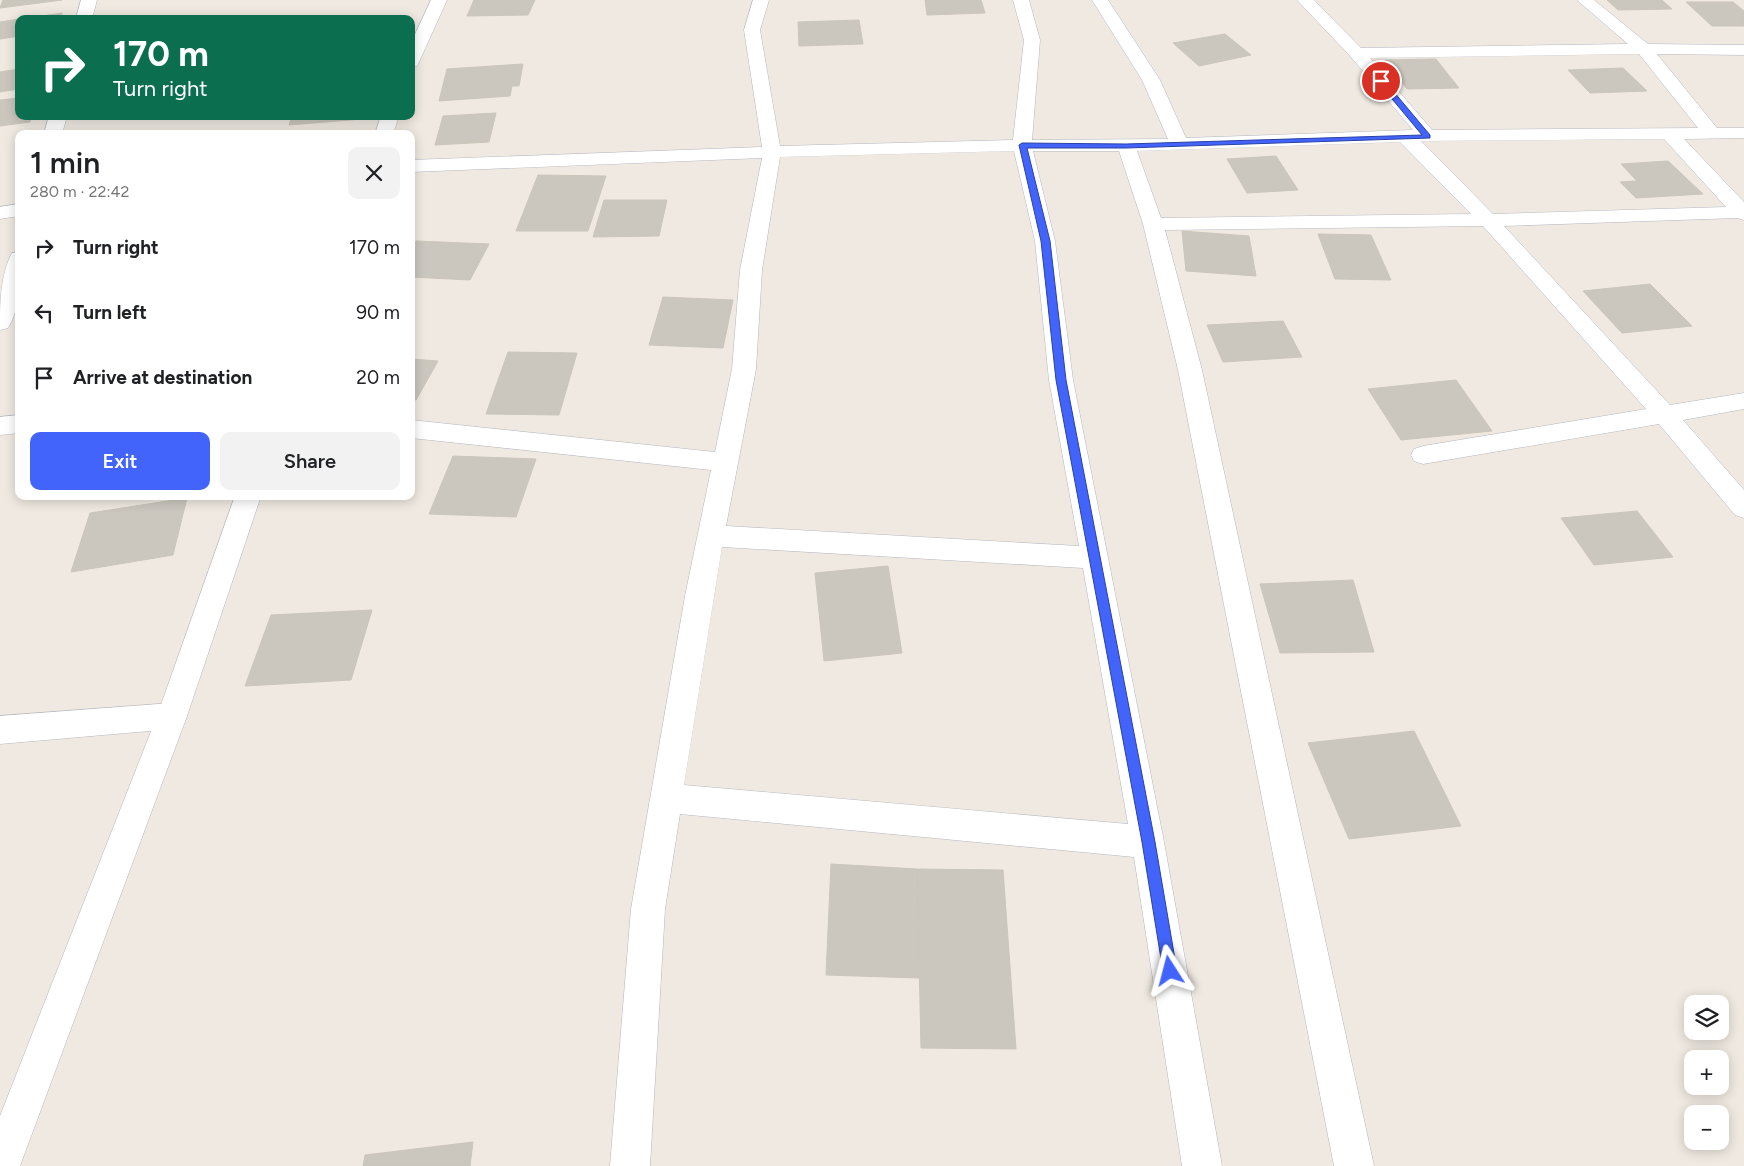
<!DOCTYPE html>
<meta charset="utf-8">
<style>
body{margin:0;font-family:Figtree,sans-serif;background:#f2f2f2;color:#202124;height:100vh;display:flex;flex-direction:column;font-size:19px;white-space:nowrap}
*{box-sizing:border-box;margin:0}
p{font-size:16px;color:#757577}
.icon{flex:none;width:28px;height:28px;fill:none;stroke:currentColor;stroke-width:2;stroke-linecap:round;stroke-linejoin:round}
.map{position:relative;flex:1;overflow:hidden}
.details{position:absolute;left:15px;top:130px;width:400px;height:370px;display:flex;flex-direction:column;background:#fff;border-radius:10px;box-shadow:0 2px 12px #0003}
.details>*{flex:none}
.top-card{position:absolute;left:15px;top:15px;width:400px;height:105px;border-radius:10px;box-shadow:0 2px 12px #0003;background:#0b6e4f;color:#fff;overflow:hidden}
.buttons{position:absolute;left:1684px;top:995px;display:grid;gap:10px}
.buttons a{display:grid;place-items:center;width:45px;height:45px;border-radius:10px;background:#fff;box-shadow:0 2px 12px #0003;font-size:25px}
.pin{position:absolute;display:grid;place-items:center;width:42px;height:42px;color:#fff;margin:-21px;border:2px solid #fff;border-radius:50%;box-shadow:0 1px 5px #0007}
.me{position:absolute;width:55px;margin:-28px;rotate:351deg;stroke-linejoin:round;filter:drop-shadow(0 0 4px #0008)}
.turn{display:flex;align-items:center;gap:18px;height:105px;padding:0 15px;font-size:22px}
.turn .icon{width:65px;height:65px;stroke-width:2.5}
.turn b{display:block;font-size:35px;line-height:42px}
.round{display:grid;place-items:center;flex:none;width:52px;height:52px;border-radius:10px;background:#f2f2f2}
.head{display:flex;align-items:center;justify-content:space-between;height:85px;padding:0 15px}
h1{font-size:30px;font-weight:600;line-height:38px}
.button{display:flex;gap:10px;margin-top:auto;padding:10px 15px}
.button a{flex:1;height:58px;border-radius:10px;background:#4264fb;color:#fff;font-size:20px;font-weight:600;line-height:58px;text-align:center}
.button a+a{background:#f2f2f2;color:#202124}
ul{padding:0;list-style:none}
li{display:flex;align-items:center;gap:15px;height:65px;padding:0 15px}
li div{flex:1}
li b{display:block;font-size:19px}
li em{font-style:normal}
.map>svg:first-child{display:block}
</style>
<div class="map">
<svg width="1744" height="1166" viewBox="0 0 1744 1166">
<rect width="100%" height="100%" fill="#efe9e1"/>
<path fill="#cbc7bf" stroke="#cbc5ba" d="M3 0H62L0 8Z
M474 0H535L528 15 467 16Z
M925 0H981L985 13 927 15Z
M1607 0H1662L1672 9 1618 10Z
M1686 2H1733L1744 11V26H1712Z
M62 13 61 19H22Z
M19 19V36L0 39V22Z
M859 20 863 44 799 46 798 22Z
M1225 34 1251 55 1199 66 1173 43Z
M1436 59 1459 88 1407 89 1385 60Z
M523 64 519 86H512L510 96 439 101 447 69Z
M1623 68 1647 91 1590 93 1568 70Z
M19 69V89L0 92V72Z
M19 98V116H32L30 122 0 126V100Z
M496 113 489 142 435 145 443 116Z
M292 116H363L362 119 289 125Z
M1276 156 1298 190 1247 193 1227 159Z
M1668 161 1703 194 1636 198 1620 182 1637 181 1621 164Z
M538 175 606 176 588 231H516Z
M604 200H667L659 236 593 237Z
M1182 231 1249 236 1256 276 1186 271Z
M1318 234 1371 235 1391 280 1335 279Z
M416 241 489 244 470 280 411 277V249Z
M1650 284 1692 326 1622 333 1583 291Z
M663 297 733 300 723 348 649 345Z
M1283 321 1302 357 1223 362 1207 325Z
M508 352 577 353 559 415 486 414Z
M411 359 438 361 416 400H411Z
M1456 380 1492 431 1401 440 1368 389Z
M453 456 536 459 516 517 429 514Z
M187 498 173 555 71 572 90 513Z
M1637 511 1673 557 1594 565 1561 518Z
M888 566 902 653 824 661 815 573Z
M1353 580 1374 652 1280 653 1260 584Z
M372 610 351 680 245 686 271 615Z
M1414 731 1461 826 1349 839 1308 743Z
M831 864 917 869 919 978 826 975Z
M917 869 1003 870 1016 1049 921 1048Z
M473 1142 470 1166H363L365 1155Z"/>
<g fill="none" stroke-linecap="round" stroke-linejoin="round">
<defs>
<path id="street" d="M81 0H97L92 19H76Z
M753 0H769L760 30 780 146 1013 140 1024 40 1013 0H1029L1040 40 1032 140 1168 139 1142 80 1092 0H1108L1160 80 1186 138 1413 130 1351 57 1297 0H1314L1361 48 1628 44 1577 0H1594L1648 44 1744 45V55L1657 54 1717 128H1744V138L1684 139 1744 202V220L1737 218 1504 226 1670 405 1744 393V409L1683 420 1744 490V518L1735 515 1659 424 1423 464 1414 461 1411 455 1414 449 1423 446 1646 409 1483 226 1165 230 1202 370 1374 1166H1334L1178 370 1143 224 1119 151H1033L1055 241 1073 380 1164 842 1222 1166H1182L1134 857 680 814 665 909 650 1166H610L631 909 685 596 711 470 411 438V420L715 452 732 369 740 270 762 158 411 172V160L762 147 744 30ZM1639 54 1698 128 1432 130 1370 58ZM1664 139 1726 207 1493 214 1421 141ZM1400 142 1471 214 1161 218 1137 151ZM1014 151 1035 241 1049 380 1079 546 726 526 756 369 762 270 780 157ZM722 547 1083 568 1128 824 684 785Z
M49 116H67L62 134H44Z
M19 204V216L0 219V207Z
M19 252C19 277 22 306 8 328L0 330C0 305 0 275 12 253Z
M19 415V433L0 435V417Z
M172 703 183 706 187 716 183 726 172 729 0 744V716Z"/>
<path id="secondary" d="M431 0H447L419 62 417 66 411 67V43Z
M381 116H399L393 134H375Z
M235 496H261L187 716 20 1166H0V1116L157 716Z"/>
</defs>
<use href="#street" stroke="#b4b7c1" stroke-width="1"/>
<use href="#secondary" stroke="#b4b7c1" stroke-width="1"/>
<use href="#street" fill="#fff" fill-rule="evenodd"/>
<use href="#secondary" fill="#fff" fill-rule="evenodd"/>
</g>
<path fill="#4264fb" stroke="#2b41a3" d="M1378 79H1383L1430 135V138L1126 148H1027L1050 241 1066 380 1155 842 1177 971 1175 976 1170 978 1165 976 1163 971 1142 842 1056 380 1041 241 1019 145 1022 143 1126 144 1422 135 1378 82Z"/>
</svg>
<div class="buttons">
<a><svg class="icon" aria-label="layers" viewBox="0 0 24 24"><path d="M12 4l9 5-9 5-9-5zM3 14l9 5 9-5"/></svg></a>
<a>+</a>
<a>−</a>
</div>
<div class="pin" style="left:1381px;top:81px;background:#d93025"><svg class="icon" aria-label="arrive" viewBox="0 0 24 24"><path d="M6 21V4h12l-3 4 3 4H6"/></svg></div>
<svg class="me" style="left:1170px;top:971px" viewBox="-20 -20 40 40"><path d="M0-17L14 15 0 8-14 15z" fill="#4264fb" stroke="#fff" stroke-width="4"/></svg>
<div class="top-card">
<div class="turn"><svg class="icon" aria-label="right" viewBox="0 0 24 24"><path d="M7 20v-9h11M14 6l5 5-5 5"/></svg><div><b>170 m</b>Turn right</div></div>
</div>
<section class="details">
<div class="head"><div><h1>1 min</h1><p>280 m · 22:42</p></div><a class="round"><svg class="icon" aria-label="close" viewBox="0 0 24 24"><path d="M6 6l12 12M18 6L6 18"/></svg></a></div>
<ul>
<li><svg class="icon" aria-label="right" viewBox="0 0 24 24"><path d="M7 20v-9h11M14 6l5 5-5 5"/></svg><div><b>Turn right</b></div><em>170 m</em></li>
<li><svg class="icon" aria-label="left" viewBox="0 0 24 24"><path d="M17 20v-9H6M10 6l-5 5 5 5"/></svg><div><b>Turn left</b></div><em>90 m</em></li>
<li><svg class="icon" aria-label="arrive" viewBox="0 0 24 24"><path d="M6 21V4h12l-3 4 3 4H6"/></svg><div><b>Arrive at destination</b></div><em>20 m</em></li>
</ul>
<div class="button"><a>Exit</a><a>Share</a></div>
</section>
</div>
